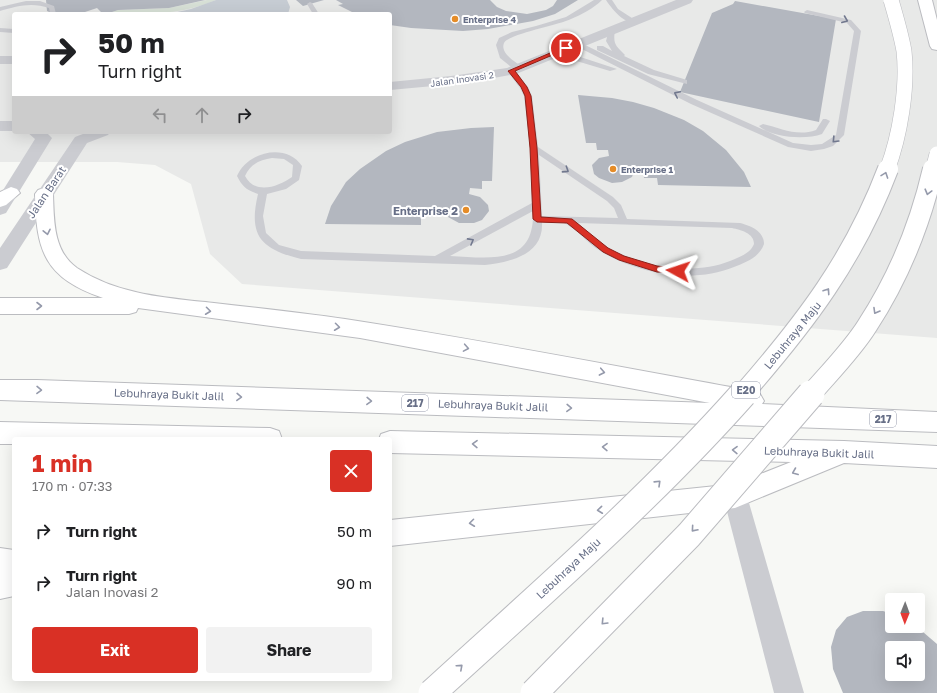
<!DOCTYPE html>
<meta charset="utf-8">
<style>
body{margin:0;font-family:"Golos Text",sans-serif;background:#f2f2f2;color:#202124;height:100vh;display:flex;flex-direction:column;font-size:15px;white-space:nowrap}
*{box-sizing:border-box;margin:0}
p{font-size:13px;color:#757577}
.icon{flex:none;width:22px;height:22px;fill:none;stroke:currentColor;stroke-width:2;stroke-linecap:round;stroke-linejoin:round}
.map{position:relative;flex:1;overflow:hidden}
.side{position:absolute;left:12px;top:437px;width:380px;height:244px;display:flex;flex-direction:column;background:#fff;border-radius:4px;box-shadow:0 4px 16px #0002}
.side>*{flex:none}
.banner{position:absolute;left:12px;top:12px;width:380px;height:122px;border-radius:4px;box-shadow:0 4px 16px #0002;background:#fff;color:#202124;overflow:hidden}
.needle{width:26px;rotate:181deg}
.buttons{position:absolute;left:885px;top:593px;display:grid;gap:8px}
.buttons a{display:grid;place-items:center;width:40px;height:40px;border-radius:4px;background:#fff;box-shadow:0 4px 16px #0002;font-size:20px}
.pin{position:absolute;display:grid;place-items:center;width:34px;height:34px;color:#fff;margin:-17px;border:2px solid #fff;border-radius:50%;box-shadow:0 1px 4px #0007}
.me{position:absolute;width:44px;margin:-22px;rotate:275deg;stroke-linejoin:round;filter:drop-shadow(0 0 3px #0008)}
.turn{display:flex;align-items:center;gap:14px;height:84px;padding:0 20px;font-size:18px}
.turn .icon{width:52px;height:52px;stroke-width:2.5}
.turn b{display:block;font-size:28px;line-height:34px}
.lanes{display:flex;align-items:center;height:38px;padding:0 20px;background:#0003;justify-content:center;gap:20px;direction:ltr}
.lanes .off{opacity:.35}
.round{display:grid;place-items:center;flex:none;width:42px;height:42px;border-radius:4px;background:#f2f2f2}
.head{display:flex;align-items:center;justify-content:space-between;height:68px;padding:0 20px}
h1{font-size:24px;font-weight:700;line-height:30px;color:#d93025}
.cta{display:flex;gap:8px;margin-top:auto;padding:8px 20px}
.cta a{flex:1;height:46px;border-radius:4px;background:#d93025;color:#fff;font-size:16px;font-weight:700;line-height:46px;text-align:center}
.cta a+a{background:#f2f2f2;color:#202124}
ul{padding:0;list-style:none}
li{display:flex;align-items:center;gap:12px;height:52px;padding:0 20px}
li div{flex:1}
li b{display:block;font-size:15px}
li em{font-style:normal}
.map>svg:first-child{display:block}
</style>
<div class="map">
<svg width="937" height="693" viewBox="0 0 937 693">
<rect width="100%" height="100%" fill="#f7f8f5"/>
<path fill="#e8e9e8" fill-rule="evenodd" d="M0 0H937V338L242 284 210 254 191 184 155 165 117 162H0ZM14 14H390V132H14Z"/>
<path fill="#d7e0d6" d="M207 0H216C180 16 145 14 106 14L118 10 169 8Z"/>
<path fill="#c6ccd3" d="M216 0H287L290 7 288 14H168L191 9Z"/>
<path fill="#b3b7bf" fill-rule="evenodd" d="M46 0H205L169 8 118 10 106 14H103L97 8 79 14H54L47 11Z
M296 0H324L303 6Z
M336 0H490L497 7 506 11 527 14 546 10 553 6 557 0H578L555 14 533 21 488 29 463 31 411 28 390 25V14H356L338 5 343 4Z
M735 1 836 19 819 122 680 92 712 13 733 4Z
M578 95 612 98 633 102 654 108 684 120 703 131 726 150 744 172 751 187 658 185 657 178H644L643 171H634L632 177 622 182 612 183 599 178 594 174 592 165 599 158 609 156 608 150H597L596 143H586Z
M494 127 492 181H482V189L470 188 469 194 480 197 488 205 489 211 482 220 474 223H459L448 217 444 210H434V217H421V225L325 224 331 206 346 182 360 169 386 151 405 142 437 132 471 128Z
M863 611H883L892 614V626H916L937 644V693H843L833 669 831 647 836 630 847 617ZM892 648H918V674H892Z"/>
<g fill="none" stroke-linecap="round" stroke-linejoin="round">
<defs>
<path id="highway" d="M918 0H932L937 20V50L932 49 930 46Z
M11 187 17 189 20 193 6 205 0 207V192Z
M44 188 50 190 53 194C54 220 53 251 77 268 118 295 167 298 214 303 258 308 301 313 345 319 481 340 616 366 752 391L760 394 764 401 762 404 937 412V432L0 400V380H37L710 403 360 338 138 308 136 312 129 314H0V298H103C45 278 36 252 35 194L38 190Z
M0 422 270 428 279 431 282 439H14V444H0Z
M390 431 844 441 937 446V468L844 463 735 508 390 546V520L735 484 791 462 390 453V439H379L381 434Z
M0 548 14 550V596L0 599Z"/>
</defs>
<use href="#highway" stroke="#bbbcc0" stroke-width="2"/>
<path fill="#cbccd1" fill-rule="evenodd" d="M594 0H602C594 8 581 15 571 19 559 25 508 34 504 43 500 53 514 61 521 66V70H515L500 58 496 45 499 38 512 32 536 26 566 17Z
M606 0H612L618 9 635 20V22C624 24 612 9 606 0Z
M26 1H40L54 6 56 14H50L49 8C32 2 17 6 0 11V7Z
M310 2 312 3 319 14H313L307 4Z
M807 10 851 20 861 31 844 135 833 146 824 149 811 151 788 147 691 104 572 44 579 42 697 100 793 143 811 145 822 144 836 135 854 31 847 23 805 13 804 12Z
M0 28 14 29V33L0 32Z
M612 28 615 30C613 44 615 45 625 55L624 56 654 70 687 80V84L648 74 597 50V46H603L612 51 606 41 609 30Z
M553 50H559L617 69 610 71 553 54Z
M508 69H514L528 87 532 96 538 147 613 197 621 205 627 219 740 223C751 226 764 231 764 244 759 258 746 262 734 267 693 284 639 274 602 252 589 245 579 231 566 224 561 221 549 223 542 222 544 255 510 262 485 265L301 259C261 249 248 236 258 194 246 190 242 186 237 176 247 152 286 142 302 166L299 180 286 189 267 194 263 216 266 233 279 245 301 251 435 256 532 203 530 148 524 96 520 88 507 71ZM539 155 607 201 614 208 618 218 542 216ZM272 158 284 159 293 165 292 177C278 187 255 195 245 176 250 164 260 160 272 158ZM533 211C535 266 491 258 450 256ZM578 223 732 228C741 230 754 233 754 244 750 254 739 257 730 261 692 276 643 267 609 248 598 241 588 232 578 223Z
M823 119H826L830 121 822 134C806 140 772 138 759 126L763 124C781 128 797 137 816 130Z"/>
<path fill="#cbccd1" fill-rule="evenodd" d="M676 0H693L691 3 516 74 466 83 390 90V82L451 76 507 68Z
M0 56H14V64H0Z
M0 121H14V131H0Z
M27 132H46L52 138 6 213 0 215V195L35 139Z
M88 132H110L108 135 87 143 7 268 0 270V248L75 137Z
M735 484 744 488 747 496 804 693H774L723 496 726 488Z"/>
<use href="#highway" fill="#fff" fill-rule="evenodd"/>
<defs>
<path id="highway-bridge-far2" d="M887 170C900 136 908 87 904 51 901 34 896 17 891 0
M933 170 937 154"/>
<path id="highway-bridge-far1" d="M742 395C805 323 854 259 888 169
M810 395C829 373 852 350 867 326 899 277 920 225 933 169"/>
<path id="highway-bridge" d="M432 693C538 596 648 501 743 394
M534 693 689 535 811 394"/>
</defs>
<use href="#highway-bridge-far2" stroke="#bbbcc0" stroke-width="16" stroke-linecap="butt"/>
<use href="#highway-bridge-far1" stroke="#bbbcc0" stroke-width="22" stroke-linecap="butt"/>
<use href="#highway-bridge" stroke="#bbbcc0" stroke-width="29" stroke-linecap="butt"/>
<use href="#highway-bridge-far2" stroke="#fff" stroke-width="15"/>
<use href="#highway-bridge-far1" stroke="#fff" stroke-width="20"/>
<use href="#highway-bridge" stroke="#fff" stroke-width="27"/>
</g>
<defs><path id="oneway-chevron" d="M-2-3.5L2.5 0L-2 3.5" fill="none" stroke-width="1.6" stroke-linecap="round" stroke-linejoin="round"/></defs>
<g stroke="#71788e">
<use href="#oneway-chevron" transform="translate(845 20) rotate(22)"/>
<use href="#oneway-chevron" transform="translate(677 94) rotate(-154)"/>
<use href="#oneway-chevron" transform="translate(835 140) rotate(134)"/>
<use href="#oneway-chevron" transform="translate(566 170) rotate(33)"/>
<use href="#oneway-chevron" transform="translate(471 241) rotate(-29)"/>
</g>
<g stroke="#959aab">
<use href="#oneway-chevron" transform="translate(885 175) rotate(-70)"/>
<use href="#oneway-chevron" transform="translate(928 192) rotate(105)"/>
<use href="#oneway-chevron" transform="translate(47 232) rotate(78)"/>
<use href="#oneway-chevron" transform="translate(827 291) rotate(-56)"/>
<use href="#oneway-chevron" transform="translate(39 306)"/>
<use href="#oneway-chevron" transform="translate(208 311) rotate(7)"/>
<use href="#oneway-chevron" transform="translate(876 311) rotate(120)"/>
<use href="#oneway-chevron" transform="translate(337 327) rotate(7)"/>
<use href="#oneway-chevron" transform="translate(466 348) rotate(10)"/>
<use href="#oneway-chevron" transform="translate(602 372) rotate(11)"/>
<use href="#oneway-chevron" transform="translate(39 390) rotate(1)"/>
<use href="#oneway-chevron" transform="translate(239 397) rotate(2)"/>
<use href="#oneway-chevron" transform="translate(369 401) rotate(2)"/>
<use href="#oneway-chevron" transform="translate(569 408) rotate(2)"/>
<use href="#oneway-chevron" transform="translate(475 444) rotate(-179)"/>
<use href="#oneway-chevron" transform="translate(605 447) rotate(-179)"/>
<use href="#oneway-chevron" transform="translate(735 450) rotate(-179)"/>
<use href="#oneway-chevron" transform="translate(795 472) rotate(158)"/>
<use href="#oneway-chevron" transform="translate(658 483) rotate(-44)"/>
<use href="#oneway-chevron" transform="translate(600 510) rotate(174)"/>
<use href="#oneway-chevron" transform="translate(472 523) rotate(173)"/>
<use href="#oneway-chevron" transform="translate(694 529) rotate(131)"/>
<use href="#oneway-chevron" transform="translate(604 622) rotate(134)"/>
<use href="#oneway-chevron" transform="translate(460 667) rotate(-42)"/>
</g>
<path fill="#d93025" stroke="#8d1f18" d="M564 47 569 48 515 71 527 87 531 96 537 148 541 217 572 219 608 248 624 256 657 266 681 269V273L657 272 619 260 603 252 567 223 537 222 533 219 530 148 525 96 521 87 508 71Z"/>
<g fill="#e58c28" stroke="#fff" stroke-width="1.5">
<circle cx="455" cy="19" r="4"/>
<circle cx="613" cy="169" r="4"/>
<circle cx="466" cy="210" r="4"/>
</g>
<g text-anchor="middle" dominant-baseline="central" stroke-width="4" stroke-linejoin="round" paint-order="stroke">
<g font-size="9" font-weight="bold" fill="#676f87" stroke="#fff" text-anchor="start">
<text x="463" y="19">Enterprise 4</text>
<text x="621" y="169">Enterprise 1</text>
</g>
<g font-size="9" fill="#676f87" stroke="#fff">
<text transform="translate(462 79) rotate(-8)">Jalan Inovasi 2</text>
</g>
<g fill="#fff" stroke="#959aab" stroke-width="1">
<rect x="732" y="382" width="28" height="16" rx="3"/>
<rect x="402" y="395" width="26" height="16" rx="3"/>
<rect x="870" y="411" width="26" height="16" rx="3"/>
</g>
<g font-size="10" font-weight="bold" fill="#676f87">
<text x="746" y="390">E20</text>
<text x="415" y="403">217</text>
<text x="883" y="419">217</text>
</g>
<g font-size="11" fill="#676f87" stroke="#fff">
<text transform="translate(46 192) rotate(-56)">Jalan Barat</text>
<text transform="translate(792 335) rotate(-51)">Lebuhraya Maju</text>
<text transform="translate(169 394) rotate(2)">Lebuhraya Bukit Jalil</text>
<text transform="translate(493 405) rotate(2)">Lebuhraya Bukit Jalil</text>
<text transform="translate(819 452) rotate(2)">Lebuhraya Bukit Jalil</text>
<text transform="translate(568 568) rotate(-43)">Lebuhraya Maju</text>
</g>
<g font-size="11" font-weight="bold" fill="#676f87" stroke="#fff" text-anchor="end">
<text x="458" y="210">Enterprise 2</text>
</g>
</g>
</svg>
<div class="buttons">
<a><svg class="needle" viewBox="-14 -14 28 28"><path d="M0-13l5 13h-10z" fill="#e53935"/><path d="M0 13l5-13h-10z" fill="#757577"/></svg></a>
<a><svg class="icon" aria-label="sound" viewBox="0 0 24 24"><path d="M4 9h4l5-4v14l-5-4H4zM17 9q2 3 0 6"/></svg></a>
</div>
<div class="pin" style="left:566px;top:48px;background:#d93025"><svg class="icon" aria-label="arrive" viewBox="0 0 24 24"><path d="M6 21V4h12l-3 4 3 4H6"/></svg></div>
<svg class="me" style="left:678px;top:271px" viewBox="-20 -20 40 40"><path d="M0-17L14 15 0 8-14 15z" fill="#d93025" stroke="#fff" stroke-width="4"/></svg>
<div class="banner">
<div class="turn"><svg class="icon" aria-label="right" viewBox="0 0 24 24"><path d="M7 20v-9h11M14 6l5 5-5 5"/></svg><div><b>50 m</b>Turn right</div></div>
<div class="lanes"><svg class="icon off" aria-label="left" viewBox="0 0 24 24"><path d="M17 20v-9H6M10 6l-5 5 5 5"/></svg><svg class="icon off" aria-label="ahead" viewBox="0 0 24 24"><path d="M12 20V5M6 11l6-6 6 6"/></svg><svg class="icon" aria-label="right" viewBox="0 0 24 24"><path d="M7 20v-9h11M14 6l5 5-5 5"/></svg></div>
</div>
<section class="side">
<div class="head"><div><h1>1 min</h1><p>170 m · 07:33</p></div><a class="round" style="background:#d93025;color:#fff"><svg class="icon" aria-label="close" viewBox="0 0 24 24"><path d="M6 6l12 12M18 6L6 18"/></svg></a></div>
<ul>
<li><svg class="icon" aria-label="right" viewBox="0 0 24 24"><path d="M7 20v-9h11M14 6l5 5-5 5"/></svg><div><b>Turn right</b></div><em>50 m</em></li>
<li><svg class="icon" aria-label="right" viewBox="0 0 24 24"><path d="M7 20v-9h11M14 6l5 5-5 5"/></svg><div><b>Turn right</b><p>Jalan Inovasi 2</p></div><em>90 m</em></li>
</ul>
<div class="cta"><a>Exit</a><a>Share</a></div>
</section>
</div>
